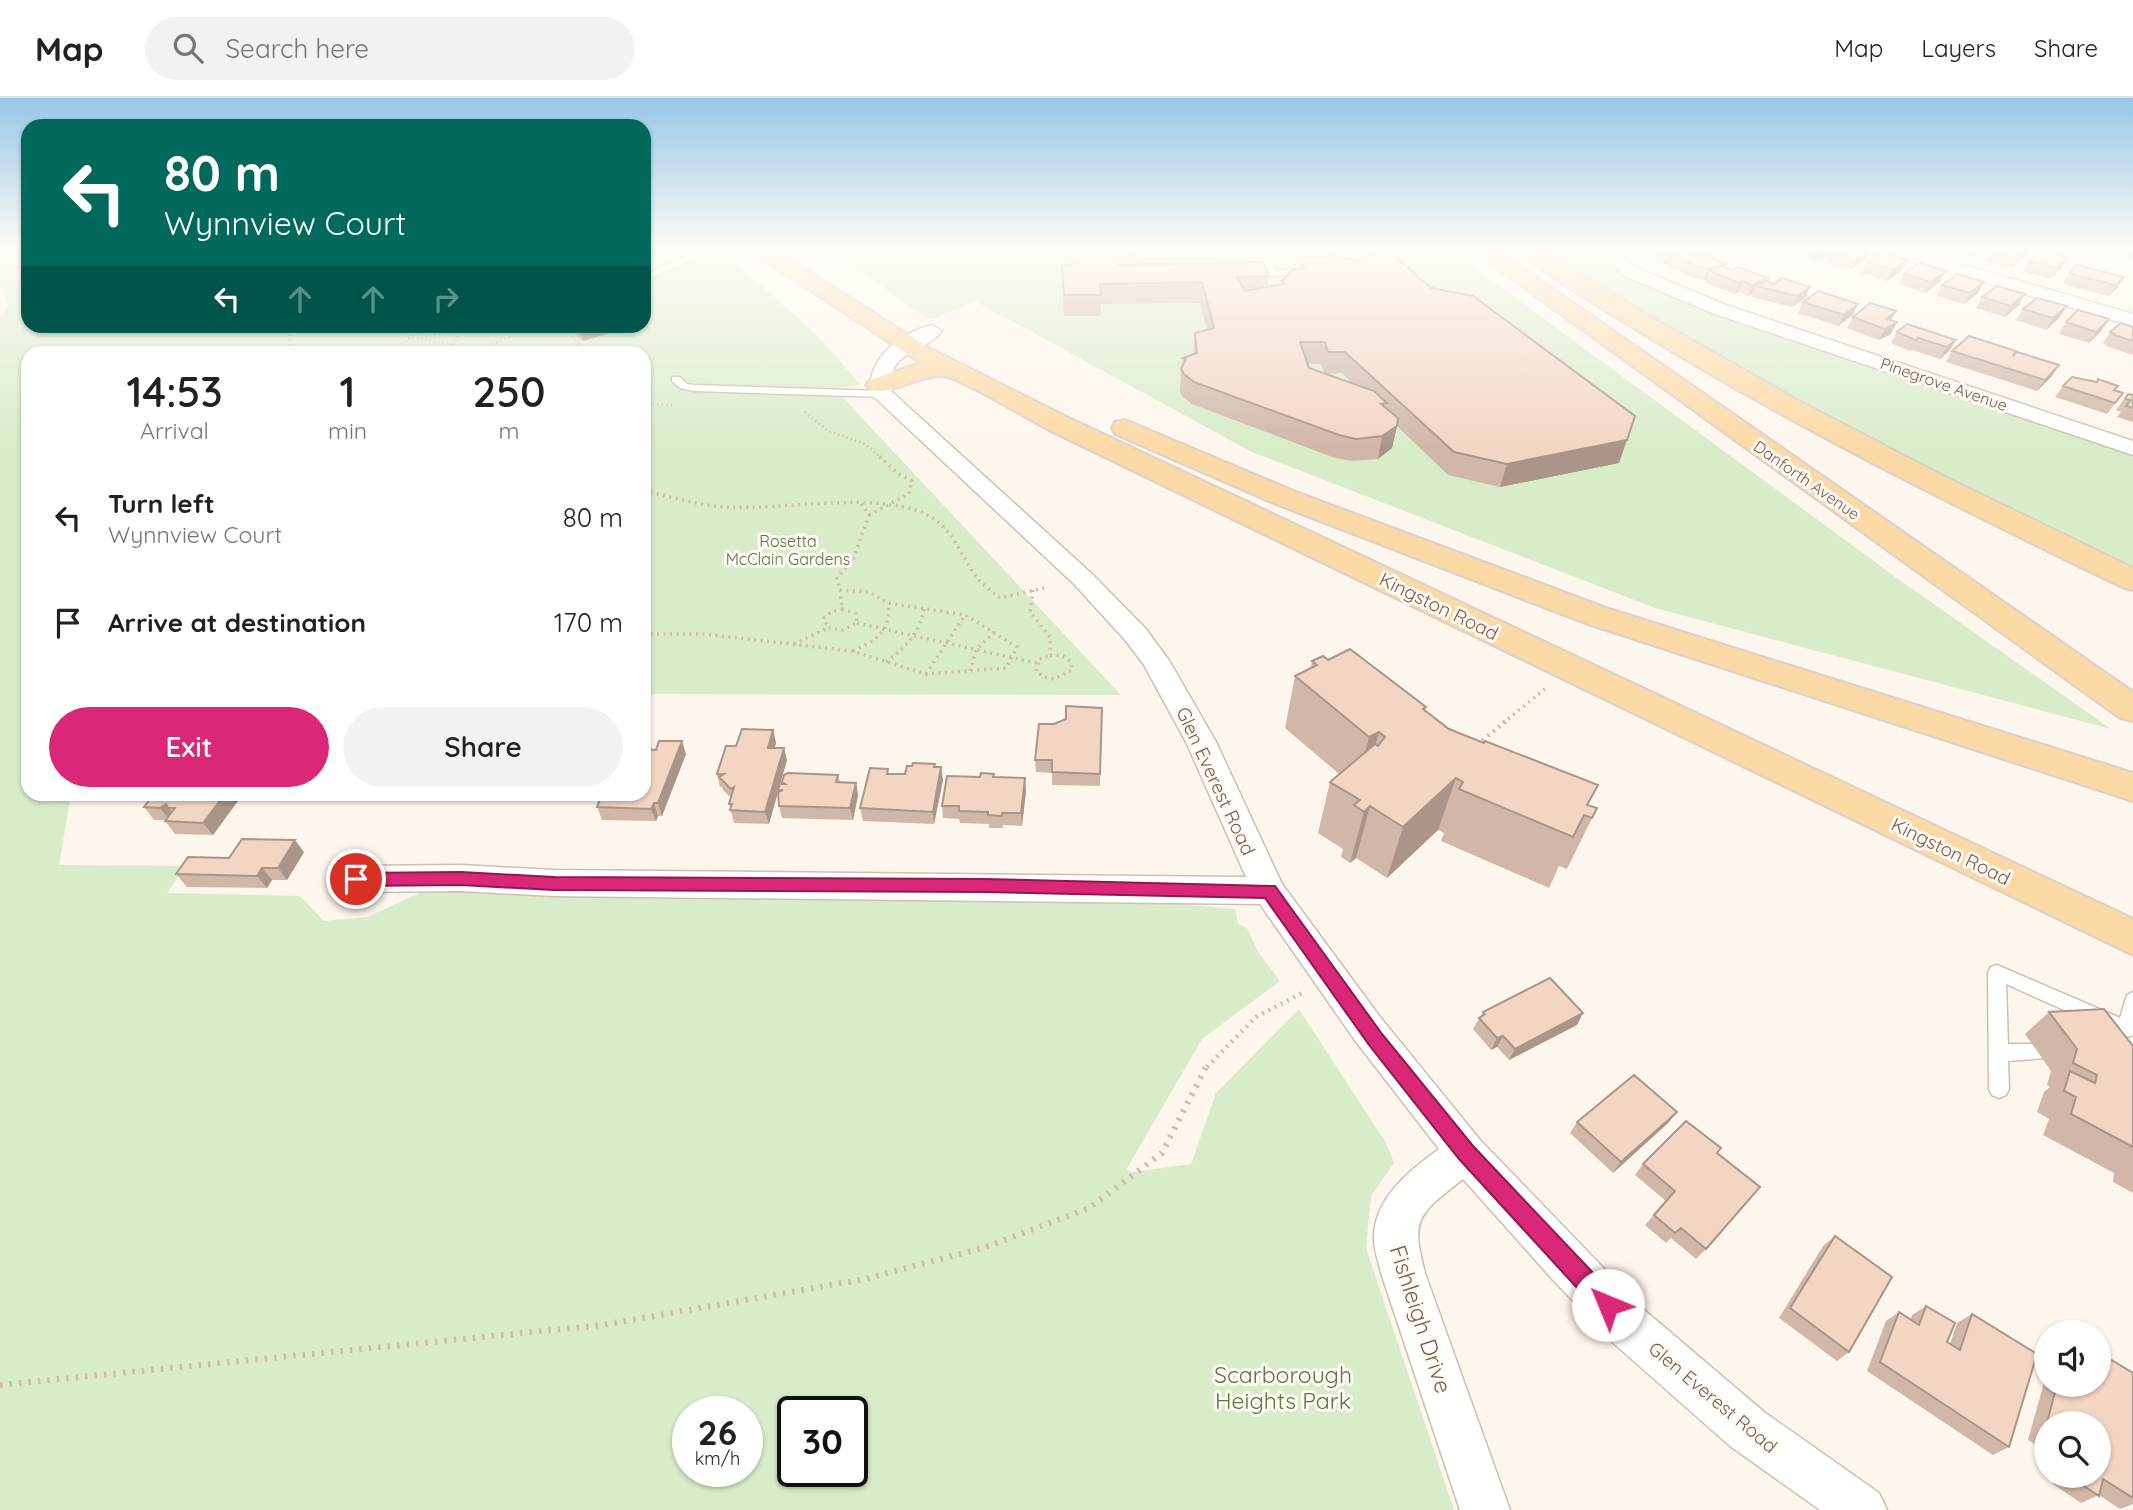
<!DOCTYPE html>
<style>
body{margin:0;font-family:Quicksand,sans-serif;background:#f2f2f2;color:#202124;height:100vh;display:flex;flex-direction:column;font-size:26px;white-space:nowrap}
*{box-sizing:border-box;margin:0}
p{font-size:23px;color:#757577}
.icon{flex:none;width:38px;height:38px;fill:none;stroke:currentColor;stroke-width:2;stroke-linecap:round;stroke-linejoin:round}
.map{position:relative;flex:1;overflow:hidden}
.details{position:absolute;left:21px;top:248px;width:630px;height:455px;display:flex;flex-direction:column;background:#fff;border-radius:21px;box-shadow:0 2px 5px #0004}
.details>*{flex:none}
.top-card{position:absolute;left:21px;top:21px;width:630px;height:214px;border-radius:21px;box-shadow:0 2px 5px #0004;background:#00695c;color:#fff;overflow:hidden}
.tools{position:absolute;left:2034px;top:1222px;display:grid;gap:14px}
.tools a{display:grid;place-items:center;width:77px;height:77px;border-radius:50%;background:#fff;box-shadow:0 2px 5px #0004;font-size:35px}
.speed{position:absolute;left:672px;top:1298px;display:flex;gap:14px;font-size:35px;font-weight:700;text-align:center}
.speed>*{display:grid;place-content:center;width:91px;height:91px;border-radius:50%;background:#fff;box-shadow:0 2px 5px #0004;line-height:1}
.speed small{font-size:18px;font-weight:400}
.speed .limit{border:4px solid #111;border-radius:10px;background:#fff;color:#111}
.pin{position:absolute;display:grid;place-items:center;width:60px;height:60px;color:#fff;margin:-30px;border:4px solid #fff;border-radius:50%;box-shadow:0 2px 7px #0007}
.me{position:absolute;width:77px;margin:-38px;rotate:315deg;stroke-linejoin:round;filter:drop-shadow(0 0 5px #0008)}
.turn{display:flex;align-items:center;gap:24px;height:147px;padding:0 28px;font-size:32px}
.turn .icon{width:91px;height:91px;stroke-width:2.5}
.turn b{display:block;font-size:49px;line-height:60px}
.lanes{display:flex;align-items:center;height:66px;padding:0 28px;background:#0003;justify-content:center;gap:35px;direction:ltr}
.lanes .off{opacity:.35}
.eta{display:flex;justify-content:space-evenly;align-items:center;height:119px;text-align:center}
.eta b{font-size:42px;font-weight:600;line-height:49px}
.primary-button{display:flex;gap:14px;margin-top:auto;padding:14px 28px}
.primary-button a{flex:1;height:80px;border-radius:42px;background:#db2777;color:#fff;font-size:28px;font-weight:600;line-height:80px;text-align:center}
.primary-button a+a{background:#f2f2f2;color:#202124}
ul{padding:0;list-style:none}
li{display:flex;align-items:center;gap:21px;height:105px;padding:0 28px}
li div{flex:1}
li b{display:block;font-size:26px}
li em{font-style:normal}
header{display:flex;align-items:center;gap:42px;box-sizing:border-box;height:98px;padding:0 35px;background:#fff;border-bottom:2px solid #e0e0e0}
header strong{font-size:33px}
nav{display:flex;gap:38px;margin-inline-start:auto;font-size:24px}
.search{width:490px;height:63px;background:#f2f2f2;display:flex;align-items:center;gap:18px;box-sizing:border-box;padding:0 24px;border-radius:38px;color:#757577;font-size:26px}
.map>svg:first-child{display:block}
</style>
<header>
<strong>Map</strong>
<div class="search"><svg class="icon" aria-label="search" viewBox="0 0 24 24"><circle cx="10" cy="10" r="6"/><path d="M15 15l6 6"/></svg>Search here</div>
<nav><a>Map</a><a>Layers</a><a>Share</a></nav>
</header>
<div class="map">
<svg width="2133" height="1412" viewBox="0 0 2133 1412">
<rect width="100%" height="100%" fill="#fdf6ec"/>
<path fill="#d8ecc9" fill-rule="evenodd" d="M0 152H28V228H644V152H696L686 157 703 158 722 154C770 195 822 237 860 287L834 290 1121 597 644 596V256H28V696L71 697 59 767 185 768 167 795 300 798 324 823 367 819 433 789 1179 806 1235 811 1238 826 1247 830 1258 854 1280 883 1202 941 1126 1072 1133 1074 1191 1066 1216 995 1299 911 1386 1045 1394 1065 1371 1098 1366 1150 1454 1412H0V221L8 207 0 186ZM688 1314H747V1374H688ZM793 1314H852V1374H793Z
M1450 152 1894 478 2111 631 1655 510 1252 354 975 203 931 221 909 209 836 153Z
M1593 152 1631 180 1698 210 2133 358V471L1862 339 1676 237 1543 153Z"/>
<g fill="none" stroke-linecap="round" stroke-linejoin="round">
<defs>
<path id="lane" d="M700 152H713L644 183V177Z
M1257 152H1266L1275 173 1310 170 1315 173 1310 176 1269 178Z
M672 279H680L687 286 694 287 882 293 887 296 882 299 694 293 680 290 672 283Z
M1997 867 2120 920 2127 897 2133 894V937L2127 939 2120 937 2006 886 2008 946H2038L2045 948 2047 954 2045 960 2008 963 2009 991 2006 997 1999 1000 1992 997 1989 991 1988 874 1991 869Z"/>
<path id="street" d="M1596 152H1615L1637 170 1726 207 2133 343V357L1712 215 1625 178Z
M1884 152H1913L2133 216V228L1886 156Z
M932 227 942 233C924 257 885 251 892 294L1092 476 1146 531 1170 564 1216 644 1282 786 1380 919 1480 1042 1643 1211 1764 1314 1879 1395 1887 1412H1820L1730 1348 1611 1243 1554 1183 1463 1081C1417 1117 1410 1121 1426 1178L1510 1412H1460L1382 1178C1379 1166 1374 1153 1374 1141 1373 1101 1410 1072 1439 1051L1354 941 1260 806 554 798 461 793 356 794 344 790 339 781 344 772 356 768 461 767 554 772 1246 779 1186 644 1144 567 1126 543 1074 486 871 296C866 261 900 235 932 227Z"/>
<path id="primary" d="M749 152H775L929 250 1069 320 2133 821V857L1049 332C1031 322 958 279 943 278 917 277 892 298 870 292L866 287 870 282 921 265Z
M1472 152H1497L2133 594V623L2120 620Z
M1521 152H1546L1642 214 1797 302 1945 379 2133 470V492L2122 489C1950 406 1778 321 1616 219 1594 205 1534 171 1521 152Z
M1125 322 1296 394 1609 511 2133 675V703L1585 525 1276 406 1115 336 1112 330 1115 324Z"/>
</defs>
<use href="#lane" stroke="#d1beb0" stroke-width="3"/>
<use href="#street" stroke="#d1beb0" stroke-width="3"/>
<use href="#primary" stroke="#dad1cd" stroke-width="4"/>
<path stroke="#d9b8a5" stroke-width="2.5" stroke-dasharray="1 3.5" stroke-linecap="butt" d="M564 228 587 256
M408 241H420L466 228
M425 242 453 247 470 255
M453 247 464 229
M291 256 290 233 293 228
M393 256 421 228
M467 256 537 228
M563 256 580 246
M644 306 675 307
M805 314 828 333 865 346 880 359"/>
<path stroke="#d9b8a5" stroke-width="3.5" stroke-dasharray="2 4.5" stroke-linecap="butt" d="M644 393C670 398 697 407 723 409 780 413 885 391 931 419 954 433 961 458 976 478 982 487 992 493 1000 500L1044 490
M869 417 909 396 912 383 897 375 878 357
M840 492 842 511
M1033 492 1030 514 1050 539V557
M842 511 855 515 857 525 843 532 828 530 824 520 831 514Z
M857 525 1036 565
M644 536H703L852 553 926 576 1006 570 1017 549 965 517 888 505 869 494 840 492 837 480 853 461 869 417 860 404
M794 546 828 530
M853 553C876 543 892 532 888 505
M1050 557 1063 558 1071 564 1072 572 1054 581 1044 579 1036 573 1039 561Z
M886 564C906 549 920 535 924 510
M970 573 976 552 994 534
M926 576 965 517
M1503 625 1546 590"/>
<path stroke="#d9b8a5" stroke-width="4.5" stroke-dasharray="2 5" stroke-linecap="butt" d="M1477 647 1506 623
M1207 969 1256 919 1304 894"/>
<path stroke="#d9b8a5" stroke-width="6" stroke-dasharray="2.5 7" stroke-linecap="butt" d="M0 1287 603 1227 865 1181 986 1149 1089 1110 1162 1055 1207 967"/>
<use href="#lane" fill="#fff" fill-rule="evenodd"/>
<use href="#street" fill="#fff" fill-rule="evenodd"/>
<use href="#primary" fill="#fbd9a5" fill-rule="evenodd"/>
</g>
<path fill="#d1b7a8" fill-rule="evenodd" d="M1070 152H1138L1137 158 1130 159V167L1269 178 1267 189 1281 187 1282 183 1298 171 1300 159 1619 365 1500 389 1448 377 1397 328 1392 350 1378 361 1352 363 1335 360 1192 306 1182 298 1180 293 1181 271 1183 260 1193 256 1195 235 1207 232 1200 205 1101 206V218H1064L1062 188V168L1070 167ZM1308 266H1321L1325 276 1342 275 1352 285 1309 270Z
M1642 152H1697L1695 158 1732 172 1768 180 1767 183 1774 186 1810 189 1805 200 1792 209 1751 199 1752 196 1748 198 1738 194 1734 196 1705 184 1707 181 1704 182 1693 180 1669 168 1670 165 1664 166Z
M1830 152 1827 159 1813 163 1801 157 1803 153Z
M1948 152H1982L1973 159Z
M1989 152H2029L2024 160 2011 170 1984 163Z
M2122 152H2133V161L2128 158 2131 154H2124Z
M1831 153 1867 161 1851 171 1826 164Z
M2029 163 2062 170 2050 181 2022 173Z
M1866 164 1902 172 1887 183 1861 175Z
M2069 175 2124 179 2117 190 2109 198 2072 189 2063 185Z
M1904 176 1940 184 1925 195 1899 186Z
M1942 187 1978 195 1964 206 1937 198Z
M1982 199 2019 207 2005 219 1976 210Z
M1803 204 1858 206 1853 217 1838 228 1798 215Z
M2067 208 2060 219 2046 232 2016 222 2023 211Z
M1853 219 1891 223V236L1879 242 1847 230Z
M2109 221 2102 232 2089 245 2059 236 2066 224Z
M568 228H608L610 235 583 243Z
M2133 229V257L2106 248 2107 247 2103 245 2110 234Z
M1897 234 1956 242 1949 253 1940 261 1912 252 1910 253 1891 245Z
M1952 253 2013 258 2052 278 2037 293 1946 264Z
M2063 288 2115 292 2123 295 2107 316 2055 299Z
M2128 296 2133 297V324L2117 319 2121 314 2116 312Z
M1328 562 1426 609 1425 613 1449 631 1588 707 1597 710 1567 771 1559 768 1549 790 1441 743 1444 735 1438 732 1387 780 1356 760 1350 765 1341 759 1343 751 1318 735 1330 684 1339 676 1285 630 1295 578 1311 570 1312 563Z
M1102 610 1100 688 1052 687V675L1036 674 1035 662 1054 626Z
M773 632 776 645 775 650H784L787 662 780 686H782V684L838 677 840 684 856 685 858 697 853 722 782 720 779 708 778 692 769 726 734 725 729 706 731 700 723 692 722 689H720L717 676Z
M686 656 662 718H658L656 723 602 722 597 709Z
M935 669 943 682 934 726 863 723 860 710 889 676H905Z
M994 679 1026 693 1022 728 1003 727V730H989V726L960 725 959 721 943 720 942 708Z
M243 696 213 737 175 736 165 723 166 722H154L144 709Z
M304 754 287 782H272L267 790 187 789 176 776 229 760Z
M1483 914 1577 927 1509 962 1497 949 1491 952 1473 931Z
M2049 914 2133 948V1095L2113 1084 2114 1075 2043 1037 2049 1021 2037 1014 2044 994 2050 989 2047 987 2051 973 2025 936Z
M1677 1014 1668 1025 1613 1075 1570 1035 1577 1024Z
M1717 1055 1706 1151 1696 1161 1671 1140 1666 1145 1645 1127 1666 1103 1635 1077 1643 1066Z
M1835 1138 1849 1254 1837 1263 1779 1220 1823 1148Z
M1926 1208 1947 1244 1950 1246 1957 1225 1972 1216 2009 1349 1993 1357 1867 1273 1886 1223 1899 1214 1911 1221 1912 1217Z
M2133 1275V1406L2120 1411 2099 1397 2081 1405 2053 1386 2056 1377H2098V1325H2046V1353L2028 1342 2046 1277V1286H2098Z"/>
<path fill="#aa9588" d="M1690 152H1697L1694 162 1673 157 1670 165 1664 166 1668 155Z
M1817 152H1830L1827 159 1813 163Z
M1869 152H1871L1867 161 1851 171 1856 161Z
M1977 152H1982L1973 159Z
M2026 152H2029L2024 160 2011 170 2017 160Z
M2068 160 2062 170 2050 181 2056 170Z
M1907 162 1902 172 1887 183 1893 172Z
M1726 166 1722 177 1710 173 1707 181 1704 182 1708 171Z
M1946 173 1940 184 1925 195 1931 184Z
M2124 179 2117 190 2109 198 2116 187Z
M1768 180 1764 190 1756 188 1752 196 1748 198 1752 187Z
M1743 183 1738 194 1734 196 1739 185Z
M1984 184 1978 195 1964 206 1970 195Z
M1810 189 1805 200 1792 209 1797 198Z
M2025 196 2019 207 2005 219 2011 208Z
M1858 206 1853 217 1838 228 1844 217Z
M2067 208 2060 219 2046 232 2053 220Z
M1896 213 1890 224 1886 221Z
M2109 221 2102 232 2089 245 2096 234Z
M1897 224 1891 236 1879 242 1885 231Z
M594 228H608L610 235 583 243 580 231Z
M1956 242 1949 253 1940 261 1947 249Z
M2059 267 2052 278 2037 293 2045 282Z
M1397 328 1392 350 1378 361 1382 338Z
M1627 342 1619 365 1500 389 1507 366Z
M773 632 776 645 771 662 768 650Z
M1379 634 1365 686 1356 690 1369 639Z
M682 643 686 656 662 718 658 705Z
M784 650 787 662 769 726 765 714Z
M941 669 943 682 934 726 933 714Z
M1025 680 1026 693 1022 728 1021 715Z
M1456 680 1438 732 1387 780 1403 729Z
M856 685 858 697 853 722 850 710Z
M225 696H243L213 737 203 725Z
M654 705 658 718 656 723 651 711Z
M166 706 175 719 170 722 160 710Z
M1370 708 1356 760 1350 765 1364 714Z
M295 742 304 754 287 782 278 770Z
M262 770 272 782 267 790 257 778Z
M1583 915 1577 927 1509 962 1515 951Z
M1503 938 1497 949 1491 952 1497 940Z
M1677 1014 1668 1025 1613 1075 1621 1064Z"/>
<path fill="#f3d5c3" stroke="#aa9588" stroke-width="2" d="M1070 152H1129L1130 159H1117L1118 167 1263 164 1269 178 1237 179 1245 193 1285 186 1282 183 1292 172 1305 170 1300 159 1338 158 1356 163 1369 156 1389 153 1431 190 1473 198 1635 318 1627 342 1507 366 1454 354 1345 254H1328L1325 244H1300L1309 270 1374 293 1387 305 1381 306 1398 320 1397 328 1382 338 1356 341 1339 337 1194 284 1184 276 1181 271 1186 261 1183 260 1197 255 1195 235 1214 230 1202 184 1100 186 1101 197H1064L1062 168 1072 167Z
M1663 152H1690L1668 155Z
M1832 152H1869L1856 161 1831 153Z
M1991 152H2026L2017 160Z
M2041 152H2042L2068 160 2056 170 2029 163Z
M1687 154 1695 158 1704 156 1726 166 1708 171 1698 169 1673 157Z
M1882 154 1907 162 1893 172 1866 164Z
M1919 165 1946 173 1931 184 1904 176Z
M2077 167 2124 179 2116 187 2078 178 2069 175Z
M1722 168 1732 172 1739 169 1768 180 1752 187 1743 183 1739 185 1710 173Z
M1957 176 1984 184 1970 195 1942 187Z
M1782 180 1810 189 1797 198 1756 188 1767 183 1774 186Z
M1997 188 2025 196 2011 208 1982 199Z
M1818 193 1858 206 1844 217 1803 204Z
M2037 200 2067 208 2053 220 2023 211Z
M1870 205 1896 213 1886 221 1897 224 1885 231 1853 219Z
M2078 212 2109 221 2096 234 2066 224Z
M2121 225 2133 229V243L2114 237 2115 236 2110 234Z
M1907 226 1956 242 1947 249 1918 240 1916 242 1897 234Z
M576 228H594L580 231Z
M1969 238 2016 253 2013 258 2017 254 2059 267 2045 282 1952 253Z
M2072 279 2097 284 2098 281 2118 288 2114 292 2123 295 2115 305 2063 288Z
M2128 296 2133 297V310L2126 308 2131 302 2125 301Z
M1350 551 1426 609 1423 611 1449 631 1484 645 1485 643 1598 687 1587 707 1597 710 1592 720 1584 717 1573 739 1459 691 1463 684 1456 680 1403 729 1370 708 1364 714 1354 707 1360 702 1330 684 1375 646 1378 648 1385 639 1379 634 1369 639 1295 578 1317 567 1312 563 1323 558 1328 562Z
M1066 608 1102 610 1100 676 1052 674V662H1035L1039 626H1054L1066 621Z
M742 631 773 632 768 650H784L765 714 730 712 732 706H729L734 689 731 691 719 679 724 676H717L726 648H736Z
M659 643H682L658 705H654L651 711 597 709 602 696H644V651L656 652Z
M913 665 935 666 934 669H941L933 714 860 710 870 670 888 671 887 676H905L907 668H912Z
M788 675 838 677 836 684 856 685 850 710 779 708 778 694 783 692H778L780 686H785L782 684 784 677Z
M981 675 994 676 993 679 1025 680 1021 715H1002V718L988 717V714L959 713V708H942L947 678 980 679Z
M154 696H225L203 725 165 723 175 710H168L166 706 160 710 144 709Z
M242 741 295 742 278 770H262L257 778 176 776 188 759 229 760Z
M1550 880 1583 915 1515 951 1503 938 1497 940 1479 920 1485 916 1483 914Z
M2104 911 2133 948V1049L2071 1016 2076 999 2064 993 2070 973 2095 985 2097 977 2073 965 2077 951 2049 914Z
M1634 977 1677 1014 1621 1064 1577 1024Z
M1686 1023 1721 1050 1717 1055 1760 1089 1706 1151 1681 1130 1675 1135 1654 1117 1675 1093 1643 1066Z
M1835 1138 1892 1179 1849 1254 1790 1210Z
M1926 1208 1955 1225 1947 1244 1960 1252 1972 1216 2037 1256 2009 1349 1880 1264 1899 1214 1919 1227Z
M2098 1254 2133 1275V1400L2103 1381 2099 1398 2071 1379V1377H2098V1325H2047L2057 1286H2098Z"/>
<linearGradient id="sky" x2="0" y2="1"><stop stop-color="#97c7e8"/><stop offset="0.43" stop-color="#fefbf6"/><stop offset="1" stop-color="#fefbf6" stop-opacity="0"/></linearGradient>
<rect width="2133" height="350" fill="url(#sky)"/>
<path fill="#db2777" stroke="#8e194d" stroke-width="2" d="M461 774 554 779 984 781 1275 788 1382 936 1473 1048 1616 1199 1619 1207 1616 1215 1608 1218 1600 1215 1459 1061 1369 947 1265 800 984 794 554 792 461 787 356 788 350 786 348 781 350 777 356 775Z"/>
<g text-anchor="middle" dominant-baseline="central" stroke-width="6" stroke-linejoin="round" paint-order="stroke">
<g font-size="16" fill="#7a5c4d" stroke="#fffaf3">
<text transform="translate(1944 286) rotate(19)">Pinegrove Avenue</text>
<text transform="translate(1807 382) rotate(35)">Danforth Avenue</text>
</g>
<g font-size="16" fill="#537a41" stroke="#fffaf3">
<text x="788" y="443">Rosetta<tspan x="788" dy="18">McClain Gardens</tspan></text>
</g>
<g font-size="19" fill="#7a5c4d" stroke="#fffaf3">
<text transform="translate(1439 508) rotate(26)">Kingston Road</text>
<text transform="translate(1216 683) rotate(65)">Glen Everest Road</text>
<text transform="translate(1951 753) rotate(26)">Kingston Road</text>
<text transform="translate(1713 1299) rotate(40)">Glen Everest Road</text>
</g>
<g font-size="23" fill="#7a5c4d" stroke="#fffaf3">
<text transform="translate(1421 1221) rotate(72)">Fishleigh Drive</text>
</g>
<g font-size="23" fill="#537a41" stroke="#fffaf3">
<text x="1283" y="1276">Scarborough<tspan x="1283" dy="26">Heights Park</tspan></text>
</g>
</g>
</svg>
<div class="tools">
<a><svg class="icon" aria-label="sound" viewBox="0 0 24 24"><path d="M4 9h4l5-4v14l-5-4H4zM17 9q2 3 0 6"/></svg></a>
<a><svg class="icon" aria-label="search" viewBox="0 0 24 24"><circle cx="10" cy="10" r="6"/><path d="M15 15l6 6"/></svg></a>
</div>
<div class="speed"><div>26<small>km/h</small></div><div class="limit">30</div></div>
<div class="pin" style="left:356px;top:781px;background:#d93025"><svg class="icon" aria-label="arrive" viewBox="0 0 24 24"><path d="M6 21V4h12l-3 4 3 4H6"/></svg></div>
<svg class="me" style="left:1608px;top:1207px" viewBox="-20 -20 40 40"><circle r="19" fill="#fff"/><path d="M0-13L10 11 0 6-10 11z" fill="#db2777"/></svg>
<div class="top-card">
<div class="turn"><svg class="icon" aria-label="left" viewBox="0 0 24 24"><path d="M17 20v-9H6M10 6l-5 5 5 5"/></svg><div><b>80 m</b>Wynnview Court</div></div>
<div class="lanes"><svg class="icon" aria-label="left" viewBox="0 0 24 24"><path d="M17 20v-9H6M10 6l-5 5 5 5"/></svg><svg class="icon off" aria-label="ahead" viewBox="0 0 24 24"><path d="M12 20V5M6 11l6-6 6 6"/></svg><svg class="icon off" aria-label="ahead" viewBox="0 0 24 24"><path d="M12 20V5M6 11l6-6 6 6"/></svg><svg class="icon off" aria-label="right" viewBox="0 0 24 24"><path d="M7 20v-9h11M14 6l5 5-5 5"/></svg></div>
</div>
<section class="details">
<div class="eta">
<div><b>14:53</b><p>Arrival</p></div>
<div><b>1</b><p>min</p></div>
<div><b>250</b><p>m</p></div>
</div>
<ul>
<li><svg class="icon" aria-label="left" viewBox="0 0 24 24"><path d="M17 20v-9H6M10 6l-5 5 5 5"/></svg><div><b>Turn left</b><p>Wynnview Court</p></div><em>80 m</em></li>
<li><svg class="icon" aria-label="arrive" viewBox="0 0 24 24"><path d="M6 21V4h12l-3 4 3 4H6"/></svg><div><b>Arrive at destination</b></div><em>170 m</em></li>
</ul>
<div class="primary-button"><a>Exit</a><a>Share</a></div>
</section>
</div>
